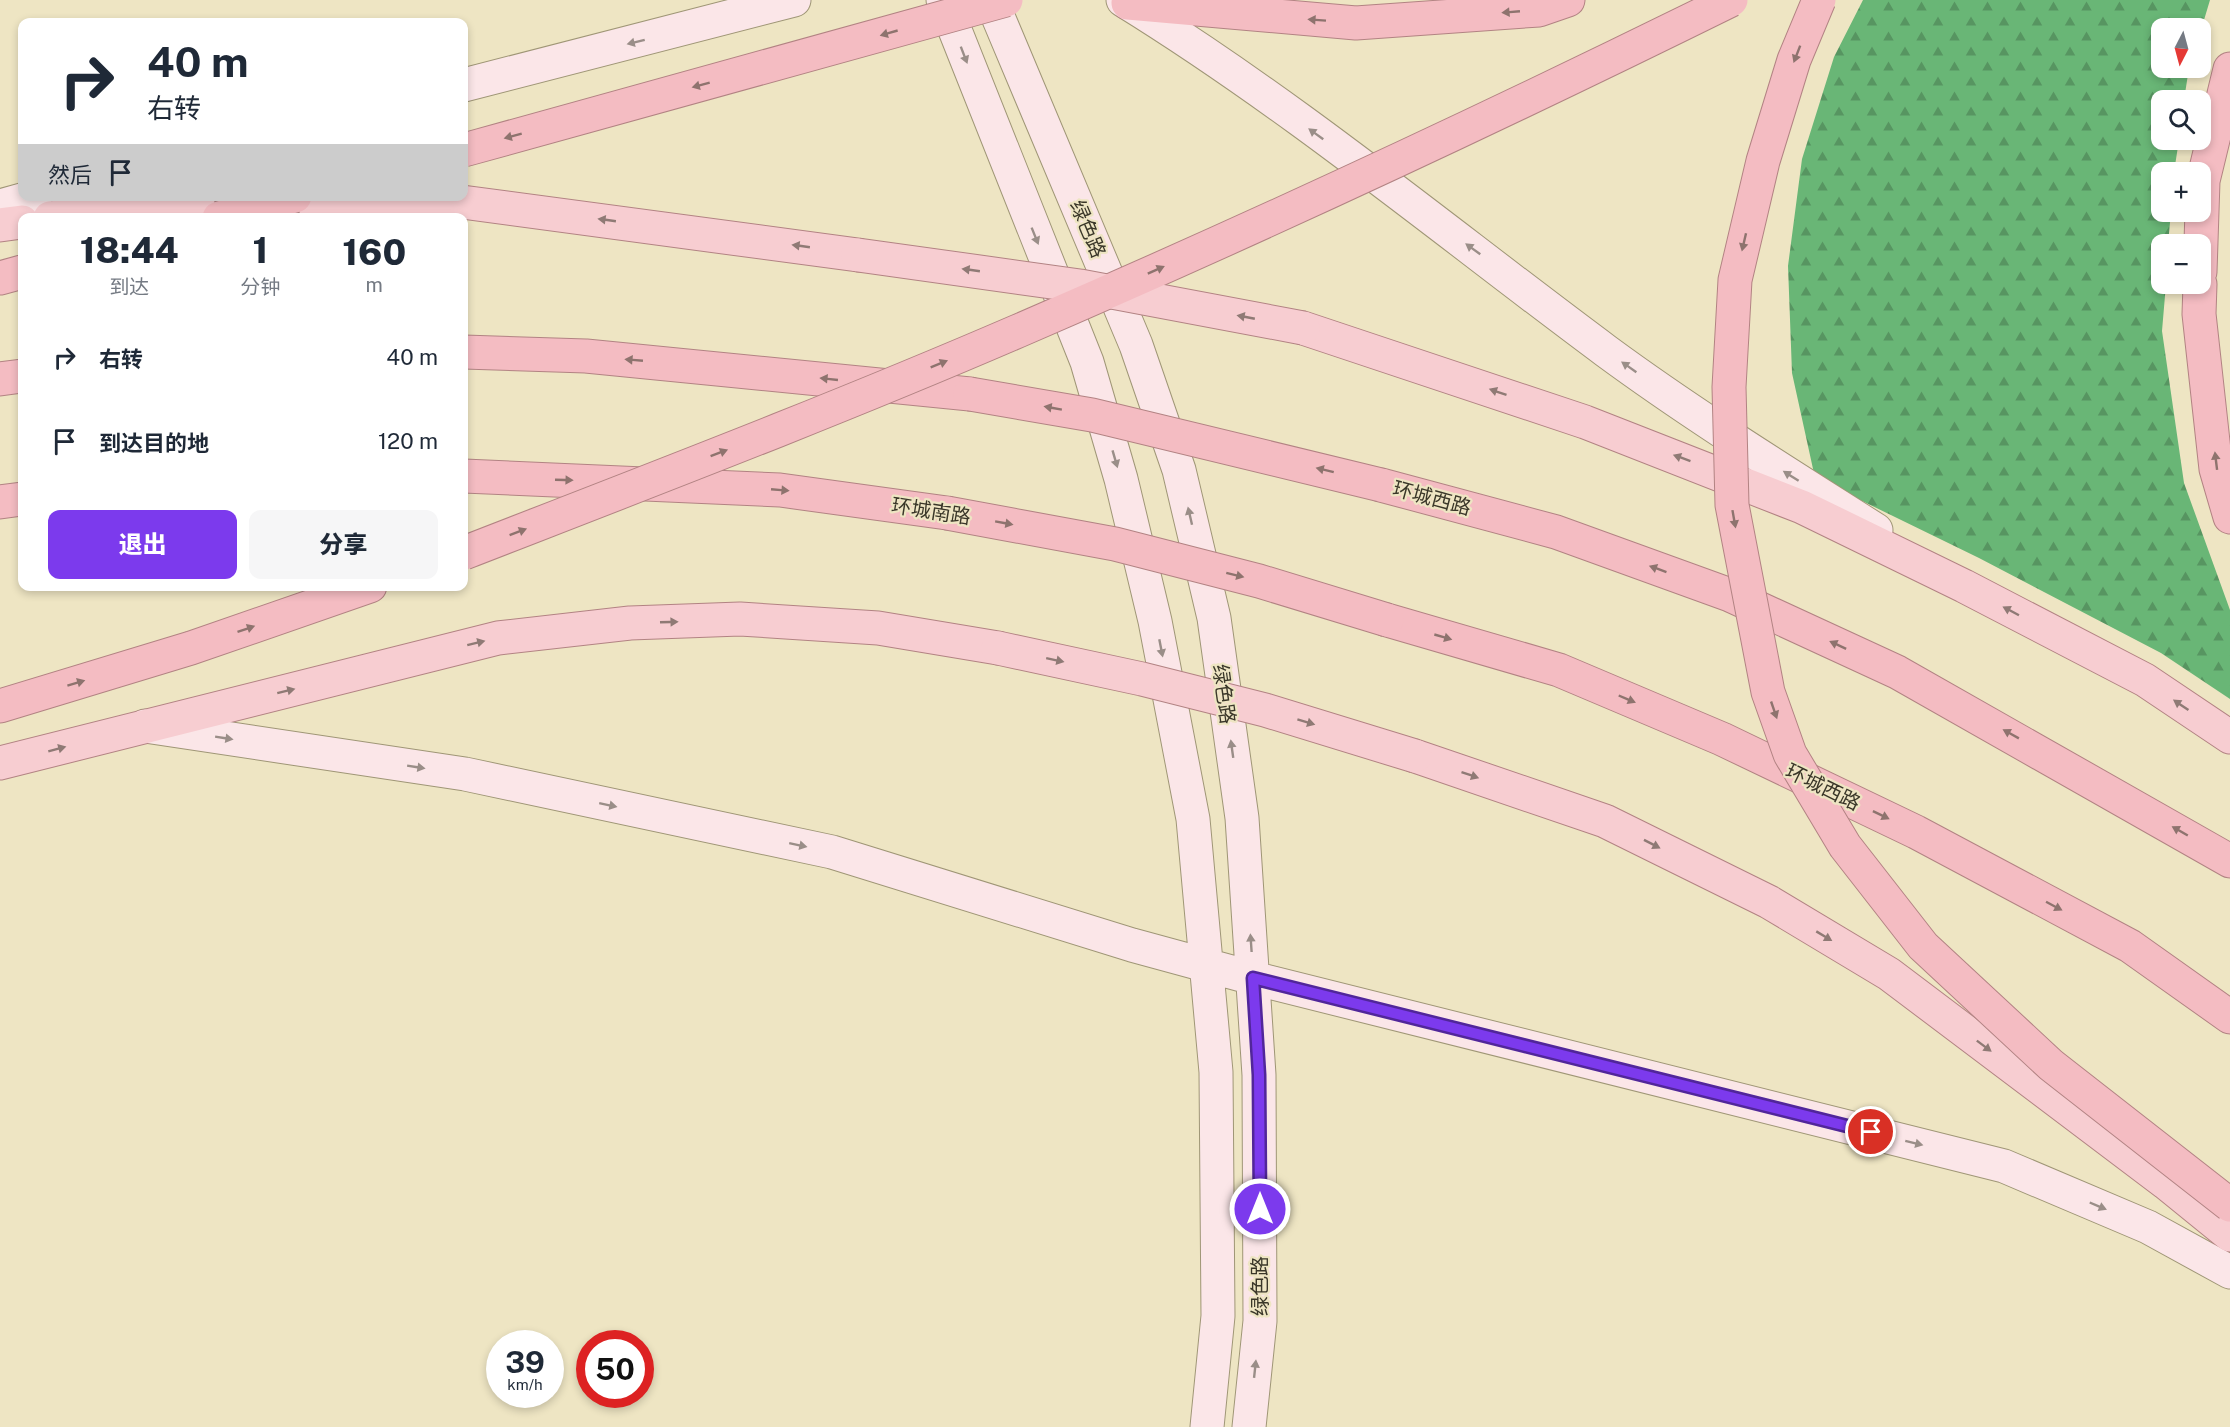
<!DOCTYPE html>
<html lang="zh">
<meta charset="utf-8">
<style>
body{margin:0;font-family:"Public Sans","Noto Sans SC",sans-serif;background:#f6f6f7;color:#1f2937;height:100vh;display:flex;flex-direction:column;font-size:22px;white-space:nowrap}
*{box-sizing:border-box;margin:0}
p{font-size:20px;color:#747a83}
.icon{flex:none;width:33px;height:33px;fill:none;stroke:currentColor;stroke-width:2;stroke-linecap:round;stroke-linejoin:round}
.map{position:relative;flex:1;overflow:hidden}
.drawer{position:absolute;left:18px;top:213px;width:450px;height:378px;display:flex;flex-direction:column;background:#fff;border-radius:12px;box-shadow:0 3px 9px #0003}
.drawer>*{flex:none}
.top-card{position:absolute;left:18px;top:18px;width:450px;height:183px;border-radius:12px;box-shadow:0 3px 9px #0003;background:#fff;color:#1f2937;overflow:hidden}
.needle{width:39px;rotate:186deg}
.buttons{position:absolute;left:2151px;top:18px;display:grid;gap:12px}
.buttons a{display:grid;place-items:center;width:60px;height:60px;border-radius:12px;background:#fff;box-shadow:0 3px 9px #0003;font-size:30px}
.speed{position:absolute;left:486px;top:1330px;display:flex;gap:12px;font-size:30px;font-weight:700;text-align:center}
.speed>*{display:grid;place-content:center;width:78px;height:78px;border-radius:50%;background:#fff;box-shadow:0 3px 9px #0003;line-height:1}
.speed small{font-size:15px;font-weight:400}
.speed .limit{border:9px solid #d22;background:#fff;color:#111}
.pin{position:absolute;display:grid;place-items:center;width:51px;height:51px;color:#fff;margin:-26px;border:3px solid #fff;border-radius:50%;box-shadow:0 2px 6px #0007}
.me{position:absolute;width:66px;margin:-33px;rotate:0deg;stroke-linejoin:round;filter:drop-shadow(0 0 4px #0008)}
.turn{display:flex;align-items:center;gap:21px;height:126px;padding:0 30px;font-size:27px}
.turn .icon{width:78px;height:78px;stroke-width:2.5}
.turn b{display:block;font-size:42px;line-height:51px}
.then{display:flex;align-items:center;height:57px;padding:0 30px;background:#0003;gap:12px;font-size:22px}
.eta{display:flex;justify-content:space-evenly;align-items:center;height:102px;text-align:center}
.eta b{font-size:36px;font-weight:800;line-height:42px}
.primary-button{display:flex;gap:12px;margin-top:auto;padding:12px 30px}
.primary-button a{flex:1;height:69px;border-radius:12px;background:#7c3aed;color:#fff;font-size:24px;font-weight:800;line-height:69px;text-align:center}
.primary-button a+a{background:#f6f6f7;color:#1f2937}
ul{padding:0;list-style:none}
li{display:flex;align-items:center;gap:18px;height:84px;padding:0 30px}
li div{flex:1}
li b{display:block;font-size:22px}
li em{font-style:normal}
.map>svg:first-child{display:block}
</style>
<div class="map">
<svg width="2230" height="1427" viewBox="0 0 2230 1427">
<defs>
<pattern id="forest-firs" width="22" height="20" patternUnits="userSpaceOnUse" patternTransform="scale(1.5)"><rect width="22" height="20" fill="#69b676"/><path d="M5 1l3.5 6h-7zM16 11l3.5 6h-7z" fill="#579561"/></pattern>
</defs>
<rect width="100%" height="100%" fill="#eee5c3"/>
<path fill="url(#forest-firs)" d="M1863 0H2210L2201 30 2162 28V68H2189L2184 100H2162V140H2179L2174 172H2162V212H2171L2168 244H2162V284H2166L2162 331 2184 483 2230 610V699L2161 653 1979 558 1815 478 1792 373 1788 266 1802 159 1834 57Z"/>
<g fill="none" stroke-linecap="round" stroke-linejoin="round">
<defs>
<path id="secondary" d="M943 0 1087 362 1121 479 1155 621 1193 819 1216 1072 1218 1316 1207 1427
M991 0 1136 345 1179 470 1214 618 1242 818 1259 1075 1260 1321 1249 1427
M1123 0C1293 105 1447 233 1606 351 1693 415 1785 472 1876 530
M464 85 794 0
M0 206 36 196
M145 726 465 774 832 852 1132 945 1253 978 2004 1166 2148 1227 2230 1272"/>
<path id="primary" d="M50 218 236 198H432L858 255
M0 225 22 222
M1303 328 1585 422 1802 507 1964 586 2145 680 2230 737
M1415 756 1605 821 1769 902 1889 974 2166 1183 2230 1235
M0 763 498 638 630 623 740 619 878 628 998 648"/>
<path id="trunk" d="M1128 3 1356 23 1539 10 1568 0
M2200 272 2203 181 2230 69
M0 278 22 272
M2200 284 2199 314 2216 469 2230 517
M464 352 586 356 970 394
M0 379 22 376
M464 476 780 490 947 513
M1381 485 1556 532 1730 595 1897 672 2230 861
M0 502 22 499
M1387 620 1559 670 1722 739 1916 832 2130 946 2230 1017
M0 706 191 648 370 586"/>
</defs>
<use href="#secondary" stroke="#9f9676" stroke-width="35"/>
<use href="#primary" stroke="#b28383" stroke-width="35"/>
<use href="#trunk" stroke="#b28383" stroke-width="35"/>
<use href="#secondary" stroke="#fbe6e8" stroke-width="33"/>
<use href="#primary" stroke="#f7cdd1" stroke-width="33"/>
<use href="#trunk" stroke="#f4bcc2" stroke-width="33"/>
<defs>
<path id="primary-bridge" d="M858 255 1080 286 1303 328
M998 648 1142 679 1265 710 1415 756"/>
<path id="trunk-bridge" d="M1819 0 1794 60 1763 161 1735 280 1729 387 1732 505 1768 692 1790 754 1845 846 1923 946 2051 1065 2230 1205
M464 150 1006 0
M219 218 295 196
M970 394 1092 415 1381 485
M947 513 1115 544 1259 581 1387 620
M464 553C649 481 835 410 1018 331 1259 227 1496 116 1731 0"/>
</defs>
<use href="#primary-bridge" stroke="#b28383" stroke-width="35" stroke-linecap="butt"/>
<use href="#trunk-bridge" stroke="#b28383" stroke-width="35" stroke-linecap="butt"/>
<use href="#primary-bridge" stroke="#f7cdd1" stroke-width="33"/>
<use href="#trunk-bridge" stroke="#f4bcc2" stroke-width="33"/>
</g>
<defs><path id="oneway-solid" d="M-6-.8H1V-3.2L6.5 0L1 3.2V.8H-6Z" transform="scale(1.5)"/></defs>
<g fill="#8e736e">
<use href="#oneway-solid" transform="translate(1511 12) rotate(175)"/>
<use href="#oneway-solid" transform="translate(1317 20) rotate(-176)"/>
<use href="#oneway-solid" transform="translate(889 33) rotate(164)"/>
<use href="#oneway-solid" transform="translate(1797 54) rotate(111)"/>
<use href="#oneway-solid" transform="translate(701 85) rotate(165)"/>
<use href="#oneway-solid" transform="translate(513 136) rotate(165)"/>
<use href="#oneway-solid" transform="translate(1744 242) rotate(103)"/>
<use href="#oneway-solid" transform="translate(1156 270) rotate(-24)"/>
<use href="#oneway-solid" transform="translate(634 360) rotate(-175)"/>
<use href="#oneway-solid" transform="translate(939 364) rotate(-22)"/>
<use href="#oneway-solid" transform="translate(829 379) rotate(-174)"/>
<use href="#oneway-solid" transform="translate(1053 408) rotate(-170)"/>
<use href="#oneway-solid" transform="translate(719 453) rotate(-21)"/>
<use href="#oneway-solid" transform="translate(2216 461) rotate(-97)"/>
<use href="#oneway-solid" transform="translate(1325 470) rotate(-166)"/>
<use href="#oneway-solid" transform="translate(564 480) rotate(2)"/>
<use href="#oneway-solid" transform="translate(780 490) rotate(5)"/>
<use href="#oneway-solid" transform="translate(1734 519) rotate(80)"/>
<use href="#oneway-solid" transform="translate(1004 523) rotate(10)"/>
<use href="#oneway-solid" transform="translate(518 532) rotate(-21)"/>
<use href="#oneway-solid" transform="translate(1658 569) rotate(-160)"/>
<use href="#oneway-solid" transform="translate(1235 575) rotate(14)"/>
<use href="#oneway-solid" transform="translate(246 629) rotate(-19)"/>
<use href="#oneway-solid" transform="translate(1443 637) rotate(16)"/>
<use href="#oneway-solid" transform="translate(1838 645) rotate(-155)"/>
<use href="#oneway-solid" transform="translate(76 683) rotate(-17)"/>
<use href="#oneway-solid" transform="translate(1627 699) rotate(23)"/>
<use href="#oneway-solid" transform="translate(1774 710) rotate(71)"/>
<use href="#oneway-solid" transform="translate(2011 734) rotate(-151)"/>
<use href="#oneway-solid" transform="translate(1881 815) rotate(26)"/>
<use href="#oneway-solid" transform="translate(2180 831) rotate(-150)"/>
<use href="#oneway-solid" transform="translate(2054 906) rotate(28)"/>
</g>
<g fill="#9a8e88">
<use href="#oneway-solid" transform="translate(636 42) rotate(166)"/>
<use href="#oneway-solid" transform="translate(964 55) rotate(69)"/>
<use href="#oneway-solid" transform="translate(1316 134) rotate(-144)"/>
<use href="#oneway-solid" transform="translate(1035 236) rotate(68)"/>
<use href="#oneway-solid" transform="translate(1473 249) rotate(-144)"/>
<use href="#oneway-solid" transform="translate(1629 367) rotate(-145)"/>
<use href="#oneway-solid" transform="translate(1115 459) rotate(74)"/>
<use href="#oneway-solid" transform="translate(1791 476) rotate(-148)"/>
<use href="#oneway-solid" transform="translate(1190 516) rotate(-103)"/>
<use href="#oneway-solid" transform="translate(1161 648) rotate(79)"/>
<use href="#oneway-solid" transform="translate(224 738) rotate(9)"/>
<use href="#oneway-solid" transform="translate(1232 749) rotate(-98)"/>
<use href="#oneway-solid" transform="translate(416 767) rotate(9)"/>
<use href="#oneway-solid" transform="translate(608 805) rotate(12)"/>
<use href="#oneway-solid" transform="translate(798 845) rotate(12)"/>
<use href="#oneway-solid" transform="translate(1251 943) rotate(-94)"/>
<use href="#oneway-solid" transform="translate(1914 1143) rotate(14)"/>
<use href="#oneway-solid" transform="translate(2098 1206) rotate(23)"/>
<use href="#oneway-solid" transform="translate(1255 1369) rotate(-84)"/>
</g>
<g fill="#8f7a75">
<use href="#oneway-solid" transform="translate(607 220) rotate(-172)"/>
<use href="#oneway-solid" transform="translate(801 246) rotate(-172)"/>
<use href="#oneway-solid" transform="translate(971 270) rotate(-172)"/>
<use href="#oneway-solid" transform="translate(1246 317) rotate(-169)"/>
<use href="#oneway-solid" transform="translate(1498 392) rotate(-161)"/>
<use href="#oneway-solid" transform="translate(1682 458) rotate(-160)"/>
<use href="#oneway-solid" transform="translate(2011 611) rotate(-152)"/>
<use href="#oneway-solid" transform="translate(669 622) rotate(-2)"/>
<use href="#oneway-solid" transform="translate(476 643) rotate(-14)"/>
<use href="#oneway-solid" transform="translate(1055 660) rotate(12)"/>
<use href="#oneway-solid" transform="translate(286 691) rotate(-14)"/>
<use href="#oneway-solid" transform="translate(2181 705) rotate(-146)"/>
<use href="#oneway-solid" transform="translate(1306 722) rotate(17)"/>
<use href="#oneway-solid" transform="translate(57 749) rotate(-15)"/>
<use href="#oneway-solid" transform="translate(1470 775) rotate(19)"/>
<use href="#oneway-solid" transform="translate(1652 844) rotate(27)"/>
<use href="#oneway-solid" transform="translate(1824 936) rotate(31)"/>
<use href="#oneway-solid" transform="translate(1984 1046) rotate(37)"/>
</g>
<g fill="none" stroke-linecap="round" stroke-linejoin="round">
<defs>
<path id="route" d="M1260 1209 1259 1075 1253 978 1871 1132"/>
</defs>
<use href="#route" stroke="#51269a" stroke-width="15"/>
<use href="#route" stroke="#7c3aed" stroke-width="10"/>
</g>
<g text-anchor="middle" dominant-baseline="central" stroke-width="4.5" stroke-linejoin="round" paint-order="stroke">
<g font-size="20" fill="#3a3729" stroke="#eee5c3">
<text transform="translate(1088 229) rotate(67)">绿色路</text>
<text transform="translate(1432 498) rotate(15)">环城西路</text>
<text transform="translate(931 511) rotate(9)">环城南路</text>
<text transform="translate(1224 694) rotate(82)">绿色路</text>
<text transform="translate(1823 787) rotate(26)">环城西路</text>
<text transform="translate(1260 1286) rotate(-90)">绿色路</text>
</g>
</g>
</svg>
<div class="buttons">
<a><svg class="needle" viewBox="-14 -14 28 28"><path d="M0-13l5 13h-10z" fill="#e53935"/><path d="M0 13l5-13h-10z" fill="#747a83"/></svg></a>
<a><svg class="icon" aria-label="search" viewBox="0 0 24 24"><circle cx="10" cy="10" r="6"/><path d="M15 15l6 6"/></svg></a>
<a>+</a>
<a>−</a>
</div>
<div class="speed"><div>39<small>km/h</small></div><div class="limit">50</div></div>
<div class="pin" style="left:1871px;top:1132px;background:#d93025"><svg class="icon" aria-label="arrive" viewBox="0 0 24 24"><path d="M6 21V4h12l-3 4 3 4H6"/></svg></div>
<svg class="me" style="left:1260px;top:1209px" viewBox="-20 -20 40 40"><circle r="17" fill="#7c3aed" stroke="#fff" stroke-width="3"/><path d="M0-11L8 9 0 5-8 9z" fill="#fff"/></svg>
<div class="top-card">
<div class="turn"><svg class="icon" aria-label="right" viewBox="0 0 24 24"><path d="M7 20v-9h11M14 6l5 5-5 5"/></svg><div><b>40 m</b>右转</div></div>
<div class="then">然后<svg class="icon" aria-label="arrive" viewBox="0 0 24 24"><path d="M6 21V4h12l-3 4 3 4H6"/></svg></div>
</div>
<section class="drawer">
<div class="eta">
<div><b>18:44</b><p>到达</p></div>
<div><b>1</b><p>分钟</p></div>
<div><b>160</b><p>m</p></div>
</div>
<ul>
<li><svg class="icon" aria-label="right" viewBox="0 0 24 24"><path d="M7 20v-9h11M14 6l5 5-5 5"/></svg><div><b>右转</b></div><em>40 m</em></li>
<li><svg class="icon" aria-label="arrive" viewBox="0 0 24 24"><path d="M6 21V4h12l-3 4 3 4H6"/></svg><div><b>到达目的地</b></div><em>120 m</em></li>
</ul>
<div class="primary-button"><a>退出</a><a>分享</a></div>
</section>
</div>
